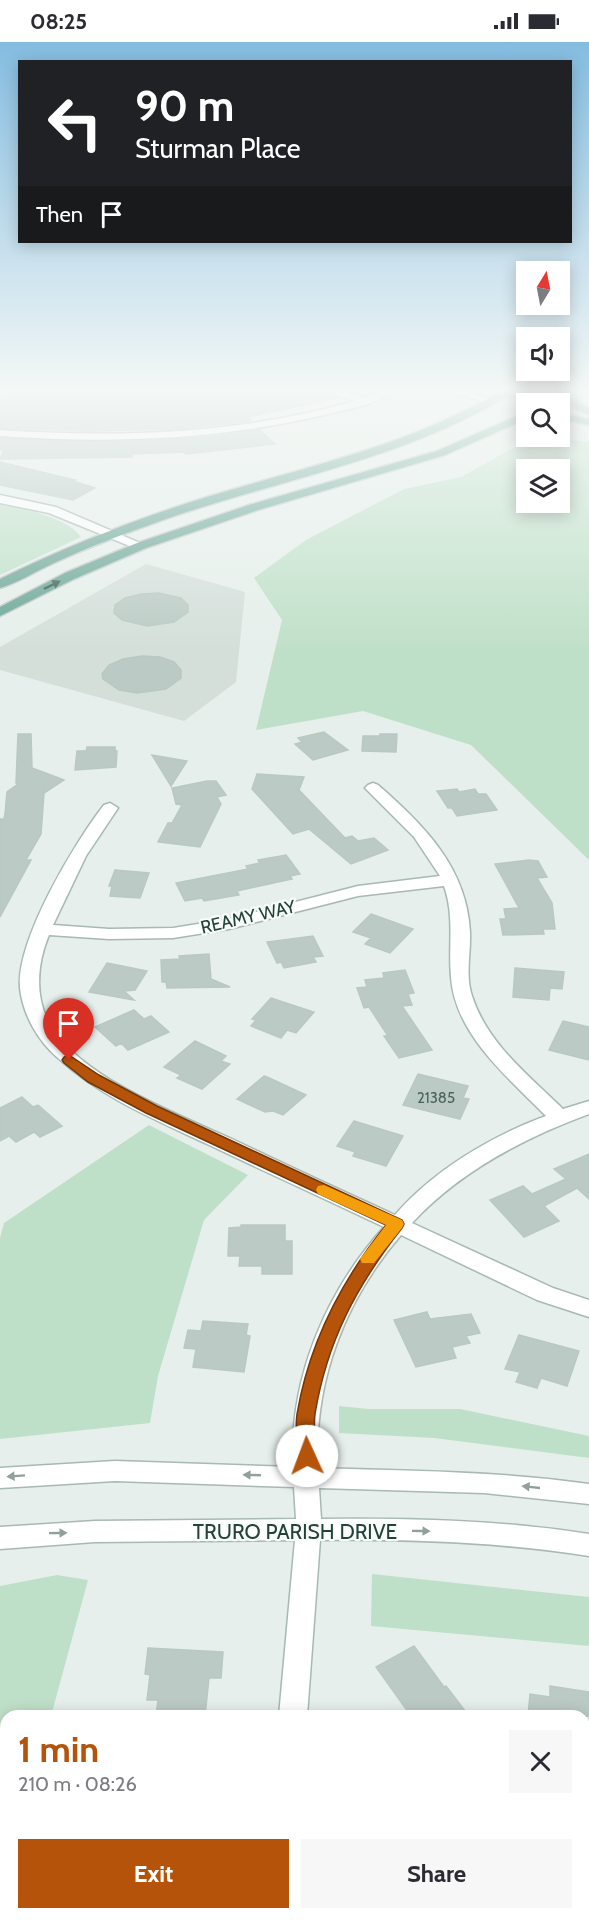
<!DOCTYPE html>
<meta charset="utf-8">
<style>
body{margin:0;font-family:Cabin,sans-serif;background:#f7f7f7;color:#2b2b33;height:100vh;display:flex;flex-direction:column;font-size:22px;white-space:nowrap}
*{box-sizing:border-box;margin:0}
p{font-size:20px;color:#7c7c81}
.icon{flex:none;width:33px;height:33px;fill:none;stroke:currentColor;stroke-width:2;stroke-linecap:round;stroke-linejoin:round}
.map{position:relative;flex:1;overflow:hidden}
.sheet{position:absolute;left:0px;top:1668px;width:590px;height:210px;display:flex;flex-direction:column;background:#fff;border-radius:18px 18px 0 0;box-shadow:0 3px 15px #0003}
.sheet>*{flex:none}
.hud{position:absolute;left:18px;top:18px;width:554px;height:183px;border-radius:0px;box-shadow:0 3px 15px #0003;background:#202124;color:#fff;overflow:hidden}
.needle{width:39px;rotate:10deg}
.controls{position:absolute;left:516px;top:219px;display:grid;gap:12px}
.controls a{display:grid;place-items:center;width:54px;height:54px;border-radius:0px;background:#fff;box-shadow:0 3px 15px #0003;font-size:30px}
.pin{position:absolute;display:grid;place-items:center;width:51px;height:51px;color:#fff;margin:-62px -26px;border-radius:50% 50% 50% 0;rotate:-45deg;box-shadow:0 0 6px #0007}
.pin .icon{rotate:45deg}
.me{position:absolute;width:66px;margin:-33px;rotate:358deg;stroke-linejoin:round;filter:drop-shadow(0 0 4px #0008)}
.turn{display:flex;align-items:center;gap:21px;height:126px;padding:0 18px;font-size:27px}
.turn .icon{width:78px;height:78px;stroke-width:2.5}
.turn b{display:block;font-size:42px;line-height:51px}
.then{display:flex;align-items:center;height:57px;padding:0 18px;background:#0003;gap:12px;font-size:22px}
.round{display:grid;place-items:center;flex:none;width:63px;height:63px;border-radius:0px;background:#f7f7f7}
.summary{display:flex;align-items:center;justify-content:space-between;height:102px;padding:0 18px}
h1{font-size:36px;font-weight:700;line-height:45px;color:#b45309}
.primary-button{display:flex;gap:12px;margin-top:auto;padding:12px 18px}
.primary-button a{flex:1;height:69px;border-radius:0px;background:#b45309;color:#fff;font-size:24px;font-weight:700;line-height:69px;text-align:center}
.primary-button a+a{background:#f7f7f7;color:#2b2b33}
.status{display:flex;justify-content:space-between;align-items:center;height:42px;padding:0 30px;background:#fff;direction:ltr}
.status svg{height:16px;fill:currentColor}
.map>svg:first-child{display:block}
</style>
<div class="status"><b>08:25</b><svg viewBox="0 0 49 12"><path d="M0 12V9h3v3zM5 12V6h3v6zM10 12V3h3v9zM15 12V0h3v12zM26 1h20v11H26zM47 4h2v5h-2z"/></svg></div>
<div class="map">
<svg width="589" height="1878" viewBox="0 0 589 1878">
<rect width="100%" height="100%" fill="#e6efeb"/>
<path fill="#d4dfda" d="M146 522 245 550 236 640 184 679 0 628V605Z"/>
<path fill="#bfe0c8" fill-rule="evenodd" d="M535 394 589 400V818L471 703 363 669 256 688 282 578 254 536 306 498 404 447 461 435ZM526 428H560V460H526Z
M0 462C24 467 67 475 81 495L0 533Z
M149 1083 248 1133 204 1178 158 1334 150 1381 0 1397V1196L4 1181Z
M339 1364 368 1367H460L589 1394V1416L434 1396 339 1391Z
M372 1532 589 1555V1604L371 1584Z
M57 1533 88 1538 51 1674H6V1842L0 1865V1544Z"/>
<path fill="#bbcac4" stroke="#b8c9c2" stroke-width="1.5" d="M19 347 105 350 176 347H315L337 356 248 375 251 379 179 387 90 389 0 386V360Z
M260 388 275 402 186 412 184 410 132 412V415L0 417 4 408H0V396L124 400 206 395Z
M0 420 75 438 73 439 95 446 73 458 0 443Z
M159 551 181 556 188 563V570L174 580 147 584 122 578 114 571 115 563 125 556 141 552Z
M142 614 160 615 174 620 181 628V636L166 647 137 651 119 648 103 637 102 632 109 623 123 617Z
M324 690 348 708 313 718 295 702 302 700 298 696Z
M18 692H31L32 726 64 738 44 751 41 792 26 818H31L0 875V777H4L5 772 7 750 18 742 16 741Z
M380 692H397L396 710 362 709 363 694H380Z
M87 705H115V709H117L116 725 75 728 77 709H86Z
M152 713 187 719 171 744Z
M257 732 304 735 299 748 345 796 352 794 358 799 374 796 388 808 351 822 309 787 293 792 252 747Z
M207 739H216L226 753 217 755 221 762 200 805 158 800 168 781H172L182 763 176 762 172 746Z
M457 747 459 750 475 747 478 752H486L497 768 457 774 452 766H448L437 749Z
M286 813 300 832 290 834 292 837 237 849 239 853 204 859 202 856 185 859 176 841 248 827 246 824 260 821 258 818Z
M529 818 538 819 547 835 537 836 552 861 555 887H543L544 892 503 893 500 877H506L504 867 519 866 495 822Z
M115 828 149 831 140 856 110 854 112 844H109Z
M371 872 413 887 390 911 365 902 371 896 353 890Z
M313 894 323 914 313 915 316 920 284 926 281 920 277 921 267 900Z
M209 912 211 937 230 945 167 946 166 940H162L161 918 180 917 179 914Z
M107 921 147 929 135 948 124 949 134 958 89 950Z
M515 926 564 930 562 947 550 946 549 958 513 955Z
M405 928 414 951 408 952 412 963 402 964 432 1008 399 1016 384 994H388L369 965 364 966 357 946 367 945 365 938 384 936 383 931Z
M271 956 292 963 314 970 296 991 287 988 281 996 251 984 256 978 252 977Z
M134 968 144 977 151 974 169 990 128 1008 121 1001 116 1004 95 985Z
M563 979 589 985V1018L549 1008Z
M195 999 226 1014 221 1019 230 1022 202 1047 177 1036 181 1033 164 1025Z
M418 1032 468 1044 463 1056 469 1057 460 1077 403 1063Z
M264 1034 267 1035 306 1053 283 1073 273 1069 265 1070 237 1057Z
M22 1055 33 1065 38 1063 62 1084 40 1095 34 1090 16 1100 9 1094 0 1099V1066Z
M354 1079 403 1094 386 1124 353 1114 355 1110 337 1104Z
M589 1112V1157L577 1146 544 1164 559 1179 524 1195 490 1158 523 1144 532 1152 566 1137 554 1127Z
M241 1183H285V1199H292V1232H262V1224H239L240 1214H228L229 1186 241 1185Z
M427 1270 430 1277 471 1272 480 1291 466 1294 470 1301 452 1305 456 1316 416 1325 394 1278Z
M203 1279 248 1282 246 1293 250 1294 244 1330 193 1325 196 1307 184 1306 188 1288 201 1289Z
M519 1293 579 1309 567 1344 541 1336 537 1346 516 1340 520 1330 505 1327Z
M414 1604 444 1645 446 1644 469 1674H411L376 1625Z
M148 1606 223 1610 221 1636H209L205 1674H156L158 1658H147L150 1633 145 1632Z
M550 1644 589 1650V1674H528L530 1652 550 1655Z"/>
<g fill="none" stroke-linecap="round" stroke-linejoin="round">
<defs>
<path id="minor" d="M317 347H336L365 355 383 347H397C379 362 350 367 328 372 220 398 111 402 0 394V388C119 396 240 392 355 359Z
M438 347H457L497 359 492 362Z
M0 453 56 465 147 504 141 508 137 507 49 471 0 461Z
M373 741 378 743C424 783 467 826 470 890 471 911 465 933 472 954 487 1001 529 1034 563 1067L589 1059V1072C524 1096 460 1129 412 1181L553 1246 589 1258V1275L537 1258 401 1193C345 1258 313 1340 318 1426 409 1429 499 1429 589 1442V1462L484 1451 319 1446 321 1477C411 1476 500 1478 589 1492V1514C500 1500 411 1497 320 1498L307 1674H279L295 1498 95 1500 0 1507V1485L95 1479 296 1477 294 1445 115 1439 0 1446V1426L115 1419 293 1425C289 1337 325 1251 384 1185 325 1157 266 1130 207 1102 156 1078 100 1055 58 1016 38 999 23 973 20 946 16 898 75 800 104 763L110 761 118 766 86 814 53 883 109 887 173 886 229 877 358 844 440 834 414 795 365 746 368 743ZM444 844C455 875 448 904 451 935 455 993 509 1036 546 1074 491 1094 433 1129 395 1173 340 1148 286 1123 232 1097 179 1073 88 1038 54 989 34 960 36 924 49 893L109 897 173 896 229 887 358 854Z
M584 1775 589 1776V1804L584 1803Z
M245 1872H275L274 1878H244Z"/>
<path id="major" d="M505 347H518L513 351 549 362H530L506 355C399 419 276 438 160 479 124 492 88 505 54 521 36 529 18 541 0 546V537C67 504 136 477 207 455 312 423 409 404 505 347Z
M569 347H579L575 353 577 359 589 366V373L568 363 565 353Z
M526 370V377L445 413 258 468 146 506 74 537 0 574V565L65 531 137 501 249 463 437 409Z
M560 371 589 377V383L560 377Z"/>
</defs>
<use href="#minor" stroke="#a8b8b2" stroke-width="3"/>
<use href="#major" stroke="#c2cac8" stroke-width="3"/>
<use href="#minor" fill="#fff" fill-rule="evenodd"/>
<use href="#major" fill="#6aa596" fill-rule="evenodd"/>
</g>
<defs><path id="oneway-solid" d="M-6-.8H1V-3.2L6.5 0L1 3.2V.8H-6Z" transform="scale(1.5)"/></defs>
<use fill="#365b51" href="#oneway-solid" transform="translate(52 543) rotate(-26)"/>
<g fill="#92a09c">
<use href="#oneway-solid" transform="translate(252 1433) rotate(-178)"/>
<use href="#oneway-solid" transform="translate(16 1434) rotate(176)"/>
<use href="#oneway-solid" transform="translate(531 1445) rotate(-174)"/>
<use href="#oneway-solid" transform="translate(421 1489) rotate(1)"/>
<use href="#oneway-solid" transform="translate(58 1491) rotate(-1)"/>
</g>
<linearGradient id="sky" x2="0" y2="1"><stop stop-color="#84bce0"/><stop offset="0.57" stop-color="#f4f8f6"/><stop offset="1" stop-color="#f4f8f6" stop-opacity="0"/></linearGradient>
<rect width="589" height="610" fill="url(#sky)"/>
<path fill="#b45309" stroke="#753606" stroke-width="1.5" d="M69 1013 99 1033 157 1064 402 1178 404 1182 402 1186C357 1243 327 1299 315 1372 313 1385 316 1400 316 1414L313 1419 307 1421 300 1419 297 1414C297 1400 295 1386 297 1372 309 1301 341 1239 386 1183L146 1071 88 1040 64 1021 62 1018 64 1015Z"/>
<path fill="#f59e0b" d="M324 1143 402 1178 404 1182 402 1186 374 1221H362L360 1217 386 1183 318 1152 316 1148 318 1144Z"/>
<g text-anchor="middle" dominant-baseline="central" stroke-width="4.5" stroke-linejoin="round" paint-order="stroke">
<g font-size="15" fill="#4a645c">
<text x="436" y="1056">21385</text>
</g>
<g font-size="18" fill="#24423a" stroke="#f7fbf9">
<text transform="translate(248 875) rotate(-13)">REAMY WAY</text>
</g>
<g font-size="21" fill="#24423a" stroke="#f7fbf9">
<text x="295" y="1489">TRURO PARISH DRIVE</text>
</g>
</g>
</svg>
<div class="controls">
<a><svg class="needle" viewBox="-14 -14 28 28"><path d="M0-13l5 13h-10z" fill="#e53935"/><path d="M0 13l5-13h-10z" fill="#7c7c81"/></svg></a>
<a><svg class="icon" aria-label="sound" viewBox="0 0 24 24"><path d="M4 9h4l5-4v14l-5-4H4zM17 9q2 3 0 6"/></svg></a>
<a><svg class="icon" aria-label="search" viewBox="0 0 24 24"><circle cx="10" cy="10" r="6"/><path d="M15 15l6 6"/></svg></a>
<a><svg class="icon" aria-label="layers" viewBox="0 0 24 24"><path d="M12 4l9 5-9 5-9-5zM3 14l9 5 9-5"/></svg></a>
</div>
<div class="pin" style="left:69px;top:1018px;background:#d93025"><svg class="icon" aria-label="arrive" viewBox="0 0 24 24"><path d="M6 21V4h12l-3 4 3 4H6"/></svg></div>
<svg class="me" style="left:307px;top:1414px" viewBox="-20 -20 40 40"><circle r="19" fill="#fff"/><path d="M0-13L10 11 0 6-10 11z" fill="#b45309"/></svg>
<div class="hud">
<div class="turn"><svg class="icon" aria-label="left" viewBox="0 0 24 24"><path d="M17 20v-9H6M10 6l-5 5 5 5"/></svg><div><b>90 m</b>Sturman Place</div></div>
<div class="then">Then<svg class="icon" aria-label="arrive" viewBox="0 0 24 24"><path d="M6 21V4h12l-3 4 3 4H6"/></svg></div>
</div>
<section class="sheet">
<div class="summary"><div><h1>1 min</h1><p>210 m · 08:26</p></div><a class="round"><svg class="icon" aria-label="close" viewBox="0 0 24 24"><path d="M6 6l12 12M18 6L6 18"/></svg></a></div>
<div class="primary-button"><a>Exit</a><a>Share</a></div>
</section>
</div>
